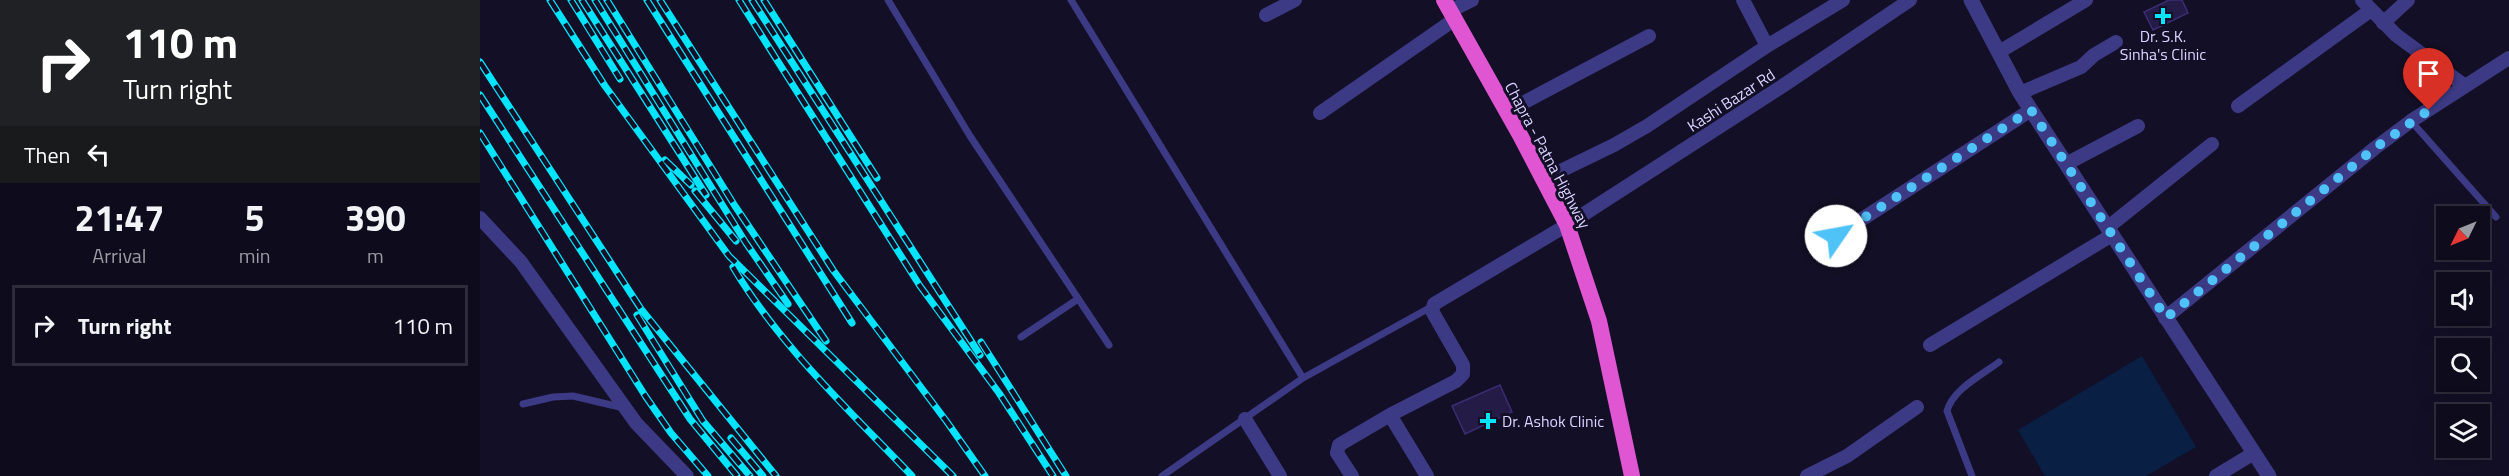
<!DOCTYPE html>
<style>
body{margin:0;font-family:"Titillium Web",sans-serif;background:#1c1929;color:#f1f3f6;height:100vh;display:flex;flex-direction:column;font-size:22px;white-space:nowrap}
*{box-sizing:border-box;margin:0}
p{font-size:20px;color:#9b9ba3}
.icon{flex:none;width:33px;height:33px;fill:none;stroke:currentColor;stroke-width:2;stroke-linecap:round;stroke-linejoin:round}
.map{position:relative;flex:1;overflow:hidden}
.details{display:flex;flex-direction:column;background:#0e0b1c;width:480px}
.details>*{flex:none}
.top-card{background:#202124;color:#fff;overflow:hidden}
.needle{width:39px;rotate:227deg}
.tools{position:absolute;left:1956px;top:206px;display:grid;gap:12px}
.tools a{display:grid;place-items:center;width:54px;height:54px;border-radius:0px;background:#0e0b1c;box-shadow:0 6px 24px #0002,0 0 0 2px #2e2b3b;font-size:30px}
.pin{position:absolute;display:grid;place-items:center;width:51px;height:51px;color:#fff;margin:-62px -26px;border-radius:50% 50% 50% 0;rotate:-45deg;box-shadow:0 0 6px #0007}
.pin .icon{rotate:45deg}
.me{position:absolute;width:66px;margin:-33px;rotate:57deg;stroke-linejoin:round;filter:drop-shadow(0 0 4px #0008)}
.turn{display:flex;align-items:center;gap:21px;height:126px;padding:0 24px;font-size:27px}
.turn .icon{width:78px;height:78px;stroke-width:2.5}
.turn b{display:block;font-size:42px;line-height:51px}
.then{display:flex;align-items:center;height:57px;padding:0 24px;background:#0003;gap:12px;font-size:22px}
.eta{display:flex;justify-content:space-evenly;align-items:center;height:102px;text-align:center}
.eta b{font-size:36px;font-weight:700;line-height:42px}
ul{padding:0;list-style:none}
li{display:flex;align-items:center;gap:18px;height:81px;margin:0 12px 9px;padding:0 12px;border:3px solid #2e2b3b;border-radius:0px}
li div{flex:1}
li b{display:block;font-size:22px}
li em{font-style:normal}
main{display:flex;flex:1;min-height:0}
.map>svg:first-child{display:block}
</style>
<main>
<section class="details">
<div class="top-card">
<div class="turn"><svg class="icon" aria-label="right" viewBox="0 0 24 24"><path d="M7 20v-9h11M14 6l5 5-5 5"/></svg><div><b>110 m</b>Turn right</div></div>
<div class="then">Then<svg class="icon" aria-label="left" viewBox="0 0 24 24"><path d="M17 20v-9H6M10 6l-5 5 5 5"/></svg></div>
</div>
<div class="eta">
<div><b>21:47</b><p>Arrival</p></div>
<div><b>5</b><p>min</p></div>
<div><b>390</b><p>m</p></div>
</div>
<ul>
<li><svg class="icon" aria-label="right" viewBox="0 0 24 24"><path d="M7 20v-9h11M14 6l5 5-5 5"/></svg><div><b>Turn right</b></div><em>110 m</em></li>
</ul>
</section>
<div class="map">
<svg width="2029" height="476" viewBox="0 0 2029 476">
<rect width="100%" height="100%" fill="#130f26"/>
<path fill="#0a1f44" d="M1662 356 1716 447 1666 476H1565L1538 430Z"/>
<path fill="#241b47" stroke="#3b2d73" stroke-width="1.5" d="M1689 0H1702L1708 13 1673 30 1664 12Z
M1020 385 1032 412 985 434 972 406Z"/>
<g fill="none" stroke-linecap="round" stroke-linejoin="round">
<path stroke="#3d3a85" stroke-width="7" d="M408 0 490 136 629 345
M591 0 823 378
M1931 121 2016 217
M541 337 598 299
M43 404 73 397 93 396 144 408
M682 476 823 378 951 307
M1492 476 1467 411C1473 389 1502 375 1519 362"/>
<path stroke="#3d3a85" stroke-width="14" d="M1263 0 1287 46
M1882 0 1916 35 1985 86
M970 11 992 0
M786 15 815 0
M1903 23 1928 0
M1519 52 1606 0
M1540 93 1601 67 1614 55 1636 42
M1758 106 1891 10
M1026 112 1169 36
M840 113 975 19
M1586 164 1658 126
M1064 179 1134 145 1167 126 1287 46 1363 0
M0 218 41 262 156 423 207 476
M1627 228 1732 144
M1356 236 1551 110
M1685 318 1895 148 1931 121 2029 58
M1450 345 1632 235
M910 415 947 476
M765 419 800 476
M872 476 857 453 859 445 910 415 976 381 983 374V365L952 311 954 304 1087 225 1304 85 1430 0
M1327 476 1367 456 1437 407
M1736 476 1774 453"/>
<path stroke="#3d3a85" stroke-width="15" d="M1491 0 1540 93 1789 476"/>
<path stroke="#e055d1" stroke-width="16" d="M964 0 1040 135 1087 225 1119 321 1152 476"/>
<defs>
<path id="rail" d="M70 0 125 86 249 256 473 476
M91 0 140 79
M102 0 226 195
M115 0 266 243 308 304
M127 0 255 206 346 341
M167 0 372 323
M180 0 353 270 467 422 505 476
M259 0 440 286 519 393 573 476
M272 0 500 355
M284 0 397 178
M0 62 161 309 296 476
M0 95 210 419 257 476
M0 133 166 397 191 433 228 476
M185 160 211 185
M215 191 256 241
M253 267C300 346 369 410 432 476
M157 315 223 421 270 476
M501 342 586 476
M251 438 283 476"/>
</defs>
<use href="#rail" stroke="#00e5ff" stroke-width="7"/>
<use href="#rail" stroke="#130f26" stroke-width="4.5" stroke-dasharray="14" stroke-linecap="butt"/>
</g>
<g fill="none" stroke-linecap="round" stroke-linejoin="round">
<path stroke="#4fc3f7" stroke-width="10" stroke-dasharray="0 18" d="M1356 236 1551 110 1686 318 1895 148 1949 110"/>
</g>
<g fill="#00e5ff" stroke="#130f26" stroke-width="2">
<path d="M1680 7h6v6h6v6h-6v6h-6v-6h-6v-6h6z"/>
<path d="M1005 412h6v6h6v6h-6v6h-6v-6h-6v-6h6z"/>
</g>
<g text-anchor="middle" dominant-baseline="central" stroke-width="6" stroke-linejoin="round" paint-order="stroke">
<g font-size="16" fill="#d9d4ff" stroke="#130f26">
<text x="1683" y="36">Dr. S.K.<tspan x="1683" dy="18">Sinha's Clinic</tspan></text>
<text x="1022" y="421" text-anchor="start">Dr. Ashok Clinic</text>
</g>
<g font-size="16" fill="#d9d4ff" stroke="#130f26">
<text transform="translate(1251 100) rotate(-33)">Kashi Bazar Rd</text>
<text transform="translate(1068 155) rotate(62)">Chapra - Patna Highway</text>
</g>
</g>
</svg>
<div class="tools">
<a><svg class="needle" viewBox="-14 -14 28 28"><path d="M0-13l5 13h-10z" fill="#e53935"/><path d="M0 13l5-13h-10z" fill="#9b9ba3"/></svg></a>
<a><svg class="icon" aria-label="sound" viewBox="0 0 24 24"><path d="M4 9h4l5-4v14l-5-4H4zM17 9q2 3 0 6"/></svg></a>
<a><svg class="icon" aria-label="search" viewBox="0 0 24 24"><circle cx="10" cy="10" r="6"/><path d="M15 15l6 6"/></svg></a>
<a><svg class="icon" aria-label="layers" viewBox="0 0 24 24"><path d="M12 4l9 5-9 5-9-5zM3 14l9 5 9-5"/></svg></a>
</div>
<div class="pin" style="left:1949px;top:110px;background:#d93025"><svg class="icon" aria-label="arrive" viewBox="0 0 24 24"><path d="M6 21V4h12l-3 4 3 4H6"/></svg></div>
<svg class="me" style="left:1356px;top:236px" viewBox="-20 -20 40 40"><circle r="19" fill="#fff"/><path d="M0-13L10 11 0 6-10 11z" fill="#4fc3f7"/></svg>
</div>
</main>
